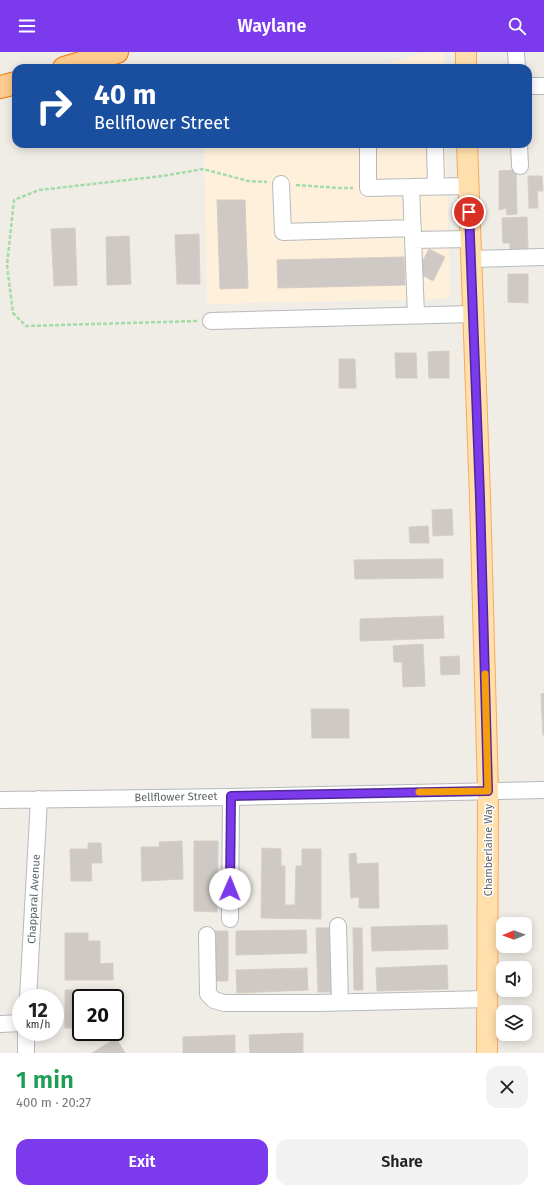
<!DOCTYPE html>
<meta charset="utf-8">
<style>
body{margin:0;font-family:"Fira Sans",sans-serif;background:#f2f2f2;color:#222;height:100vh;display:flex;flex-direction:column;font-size:15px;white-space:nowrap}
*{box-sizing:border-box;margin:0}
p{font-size:13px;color:#767676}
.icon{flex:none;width:22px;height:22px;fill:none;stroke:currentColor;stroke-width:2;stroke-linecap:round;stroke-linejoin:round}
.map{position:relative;height:1001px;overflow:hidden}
.details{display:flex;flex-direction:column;background:#fff;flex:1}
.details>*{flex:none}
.hud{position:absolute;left:12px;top:12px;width:520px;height:84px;border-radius:12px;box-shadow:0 2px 10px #0003;background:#1a4fa0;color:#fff;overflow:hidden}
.needle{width:26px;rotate:269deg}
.controls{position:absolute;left:496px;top:865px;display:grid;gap:8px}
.controls a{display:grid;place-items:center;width:36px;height:36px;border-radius:8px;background:#fff;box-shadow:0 2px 10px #0003;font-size:20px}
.speed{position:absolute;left:12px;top:937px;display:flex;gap:8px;font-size:20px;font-weight:700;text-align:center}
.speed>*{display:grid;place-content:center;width:52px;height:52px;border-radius:50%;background:#fff;box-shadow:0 2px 10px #0003;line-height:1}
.speed small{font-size:10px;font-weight:400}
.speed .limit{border:2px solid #111;border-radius:6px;background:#fff;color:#111}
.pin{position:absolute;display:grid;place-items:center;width:34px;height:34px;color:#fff;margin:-17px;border:2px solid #fff;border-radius:50%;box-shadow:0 1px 4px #0007}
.me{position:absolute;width:44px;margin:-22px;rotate:1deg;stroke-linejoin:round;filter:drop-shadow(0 0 3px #0008)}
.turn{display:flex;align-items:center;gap:14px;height:84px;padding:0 16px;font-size:18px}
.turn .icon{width:52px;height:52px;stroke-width:2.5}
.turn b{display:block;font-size:28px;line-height:34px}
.round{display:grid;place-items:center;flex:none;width:42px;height:42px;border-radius:12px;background:#f2f2f2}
.head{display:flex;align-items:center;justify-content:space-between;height:68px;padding:0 16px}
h1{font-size:24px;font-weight:600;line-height:30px;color:#1e9e55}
.primary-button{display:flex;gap:8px;margin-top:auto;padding:8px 16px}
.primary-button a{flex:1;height:46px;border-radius:12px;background:#7c3aed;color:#fff;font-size:16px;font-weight:600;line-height:46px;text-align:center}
.primary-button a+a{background:#f2f2f2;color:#222}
header{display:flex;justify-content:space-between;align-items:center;height:52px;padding:0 16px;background:#7c3aed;color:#fff;font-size:18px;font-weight:600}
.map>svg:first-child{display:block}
</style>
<header><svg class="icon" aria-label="menu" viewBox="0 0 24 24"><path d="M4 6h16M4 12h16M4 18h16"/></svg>Waylane<svg class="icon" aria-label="search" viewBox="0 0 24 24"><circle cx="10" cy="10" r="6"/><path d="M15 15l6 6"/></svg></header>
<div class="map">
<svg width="544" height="1001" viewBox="0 0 544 1001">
<rect width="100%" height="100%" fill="#f0ece6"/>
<path fill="#fff0dc" d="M425 0H444V16H373Z
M204 92H446L450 243 442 247 207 252Z"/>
<path fill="#cec9c5" stroke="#d6ccc4" d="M516 118 517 162 507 163 506 156 499 158V119Z
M528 124H542L543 139H537L538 156H529Z
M217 148H245L248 236 220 237Z
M527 165 528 198 510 199V191H503L502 166Z
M75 176 77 233 54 234 51 177Z
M199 182 200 232H177L175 183Z
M129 184 131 232 107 233 106 185Z
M429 197 445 205 433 229 417 220Z
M404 205 405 233 278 236 277 208Z
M508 222H528V251L508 250Z
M449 299V326H429L428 300Z
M395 301H416L417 326H396Z
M339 307H355L356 336H339Z
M452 457 453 483 433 484 432 458Z
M428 474 429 491H410L409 475Z
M443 507V526L355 527 354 508Z
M443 564 444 586 360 589V567Z
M423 592 425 634 403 635 402 610H394L393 594Z
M459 604 460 622 441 623 440 605Z
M544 641V683H543L541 642Z
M311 657H349V686H312Z
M182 789 183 827 142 829 141 795H160L159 790Z
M194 789H218L217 860 194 859Z
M88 791H101L102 811H91L92 829H71L70 797H88Z
M262 796 281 797V814H285V853H295L296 814H302V797H321V867L261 866Z
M356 801 357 812 378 811 379 856H359V845L351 846 349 802Z
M447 873 448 897 372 899 371 875Z
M316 876H329L331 940H318Z
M353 876H362L363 938H354Z
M306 878 307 901 236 903V879Z
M214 879H228V929H214Z
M65 881H88V889H100V912L113 911V928H65Z
M447 913 448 937 377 939 376 916Z
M307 916 308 938 237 941 236 918Z
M65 938H80L81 976H65Z
M303 981V1001H250L249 983Z
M235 983V1001H183V985Z
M116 986 125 1001H92Z"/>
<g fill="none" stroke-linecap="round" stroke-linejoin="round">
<defs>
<path id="minor" d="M516 0 517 16
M528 34H544
M368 92V136L411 135
M435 92 436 135
M519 92 520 114
M281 132 283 180 413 176
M413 188 470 187
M471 207 544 205
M416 263 411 135 467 134
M211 269 473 262
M0 748 231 745 544 738
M230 867 231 745
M338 874 340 950
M207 883 208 942 214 948 224 951H318L487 947
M28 946 39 747
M0 972 21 971
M26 1001V980"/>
<path id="major" d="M466 0V16
M467 92 480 445 488 739 487 1001"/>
<path id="highway" d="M64 16 117 0
M0 35 16 31"/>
</defs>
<use href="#minor" stroke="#b6babd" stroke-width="18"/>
<use href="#major" stroke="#f9a957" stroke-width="22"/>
<use href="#highway" stroke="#f67600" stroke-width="24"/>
<path stroke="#a4dca7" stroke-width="2.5" stroke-dasharray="4 2" stroke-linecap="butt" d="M296 133 339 136H353
M197 269 26 274 13 261 7 213 14 148 39 138 163 124 203 117 248 129 267 130"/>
<use href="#minor" stroke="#fff" stroke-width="16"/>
<use href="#major" stroke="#ffe0ac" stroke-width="20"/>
<use href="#highway" stroke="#ffcb8e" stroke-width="22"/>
</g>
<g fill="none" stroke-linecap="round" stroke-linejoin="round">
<defs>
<path id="route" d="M230 837 231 744 488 739 480 445 469 160"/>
</defs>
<use href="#route" stroke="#51269a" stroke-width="10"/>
<use href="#route" stroke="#7c3aed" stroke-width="7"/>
<path stroke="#f59e0b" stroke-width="7" d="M419 740 488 739 485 622"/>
</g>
<g text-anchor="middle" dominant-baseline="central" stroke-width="3" stroke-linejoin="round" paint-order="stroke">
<g font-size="11" fill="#5d6467" stroke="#fff">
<text transform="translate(176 745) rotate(-1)">Bellflower Street</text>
<text transform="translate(488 798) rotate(-90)">Chamberlaine Way</text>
<text transform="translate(34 847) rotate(-87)">Chapparal Avenue</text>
</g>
</g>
</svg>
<div class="controls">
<a><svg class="needle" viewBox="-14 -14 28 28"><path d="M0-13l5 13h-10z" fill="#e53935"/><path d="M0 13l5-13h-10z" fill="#767676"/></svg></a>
<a><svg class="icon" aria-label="sound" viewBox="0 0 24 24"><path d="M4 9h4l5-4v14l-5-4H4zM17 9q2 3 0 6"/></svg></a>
<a><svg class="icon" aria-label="layers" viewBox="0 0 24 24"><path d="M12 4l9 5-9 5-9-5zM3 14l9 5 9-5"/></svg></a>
</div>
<div class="speed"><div>12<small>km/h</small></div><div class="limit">20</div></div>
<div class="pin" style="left:469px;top:160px;background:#d93025"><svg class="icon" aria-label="arrive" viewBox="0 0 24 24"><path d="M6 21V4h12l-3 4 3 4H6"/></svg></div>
<svg class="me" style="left:230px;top:837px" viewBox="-20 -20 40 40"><circle r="19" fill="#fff"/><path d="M0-13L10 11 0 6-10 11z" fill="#7c3aed"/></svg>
<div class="hud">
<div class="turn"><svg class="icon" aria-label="right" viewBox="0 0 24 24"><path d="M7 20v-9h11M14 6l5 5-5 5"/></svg><div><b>40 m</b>Bellflower Street</div></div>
</div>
</div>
<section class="details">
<div class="head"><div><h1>1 min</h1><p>400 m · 20:27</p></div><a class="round"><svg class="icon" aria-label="close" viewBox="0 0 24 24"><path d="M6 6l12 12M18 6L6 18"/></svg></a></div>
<div class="primary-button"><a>Exit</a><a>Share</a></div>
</section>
